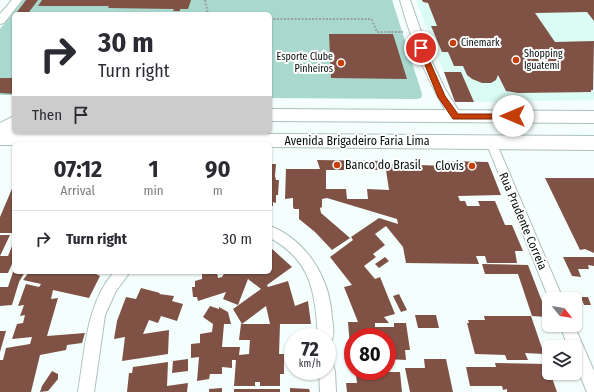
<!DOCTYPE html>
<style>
body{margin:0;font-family:"Fira Sans Condensed",sans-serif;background:#f7f7f7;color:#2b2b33;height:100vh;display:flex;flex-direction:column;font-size:15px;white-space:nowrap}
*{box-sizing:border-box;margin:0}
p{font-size:13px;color:#7c7c81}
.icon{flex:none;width:22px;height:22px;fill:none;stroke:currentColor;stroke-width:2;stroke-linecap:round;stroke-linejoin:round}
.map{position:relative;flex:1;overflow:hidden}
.sheet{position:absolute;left:12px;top:142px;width:260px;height:132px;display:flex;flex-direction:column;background:#fff;border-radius:6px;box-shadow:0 1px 3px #0004}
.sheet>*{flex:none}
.top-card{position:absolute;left:12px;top:12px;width:260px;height:122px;border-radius:6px;box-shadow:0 1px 3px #0004;background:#fff;color:#2b2b33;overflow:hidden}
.needle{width:26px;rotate:120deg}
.controls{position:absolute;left:542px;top:292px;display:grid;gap:8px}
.controls a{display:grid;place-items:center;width:40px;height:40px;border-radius:6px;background:#fff;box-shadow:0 1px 3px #0004;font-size:20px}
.speed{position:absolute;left:284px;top:328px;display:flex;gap:8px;font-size:20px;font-weight:700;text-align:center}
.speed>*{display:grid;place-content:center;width:52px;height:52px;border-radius:50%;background:#fff;box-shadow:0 1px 3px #0004;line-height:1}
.speed small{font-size:10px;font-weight:400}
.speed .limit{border:6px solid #d22;background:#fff;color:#111}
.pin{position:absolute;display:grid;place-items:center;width:34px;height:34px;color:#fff;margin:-17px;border:2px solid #fff;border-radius:50%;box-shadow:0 1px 4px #0007}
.me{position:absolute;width:44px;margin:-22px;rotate:270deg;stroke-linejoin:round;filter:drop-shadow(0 0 3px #0008)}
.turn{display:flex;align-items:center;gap:14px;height:84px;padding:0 20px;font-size:18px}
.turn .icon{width:52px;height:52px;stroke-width:2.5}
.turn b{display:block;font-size:28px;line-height:34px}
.then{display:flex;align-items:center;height:38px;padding:0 20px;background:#0003;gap:8px;font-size:15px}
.eta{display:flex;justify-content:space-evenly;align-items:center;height:68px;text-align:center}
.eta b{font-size:24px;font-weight:700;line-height:28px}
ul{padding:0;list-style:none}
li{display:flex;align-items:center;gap:12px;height:56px;padding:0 20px;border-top:1px solid #e1e1e2}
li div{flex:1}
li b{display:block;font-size:15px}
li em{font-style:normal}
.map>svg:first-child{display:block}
</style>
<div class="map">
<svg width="594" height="392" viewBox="0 0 594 392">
<rect width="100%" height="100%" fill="#f4fefc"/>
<path fill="#dafcf4" d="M416 0H594V100L474 102 461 72H444Z"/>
<path fill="#a9d8ce" d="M23 0H392L422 94 421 98 417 99 270 98V14H14V95H0V29Z"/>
<path fill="#7f5245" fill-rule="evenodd" d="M26 0H38L29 12H17Z
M42 0H191L188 9H180V11H173L174 9 108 8 109 6H38Z
M422 0H594V21L587 12 535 13 555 42 594 41 593 90H591V92L518 93 506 91 498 75 496 80 491 83H482L472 79 467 75 463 66H454L448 52H442L431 26H437L428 3 423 2Z
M329 34H393L407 79 331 78Z
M444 72H461L474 102H455Z
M0 78H14V94L0 93Z
M317 160 386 161V164L449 166 447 161 488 162 501 195 458 196 460 201H465L467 206H480L478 201H495L505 225H512L523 251H515L517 263H487L485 256H476L479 264 406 263 403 247 386 226 375 234 385 245 373 254 376 257 364 266 375 279 380 277 395 314 384 317 389 323H375V327H394V323H406L410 350H405L406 360 387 359V337H353V359H351L348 322H358L344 287 352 285 330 257 353 240 351 237 379 218 398 224 397 219 327 198 322 199V207L320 208 321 213 350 238 332 250 315 232 299 219V209H294L293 207V198L285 199 286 169H320ZM326 170H386L389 190 367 189 368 199H347L346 189H326Z
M270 164H276L275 176 276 180H279L278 195H276V203L273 202V206H270Z
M545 178H594V253L585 249 580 250Z
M14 184V233H0V217Z
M0 235H10L0 256H8L14 241V264H12L8 273H0Z
M270 247 292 267 267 285 268 287 288 281 295 306 308 301 311 324H280L279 354H284V374H280V386H260V382H255V386H234L236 360H232V368L222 367V374H210L209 379 197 381 199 357 191 358V344L200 343V334L212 332 213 324 203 317 210 306 219 309V307L228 312 231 324H224L222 347H240L239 355 249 354 250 340H239L241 324H270L266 306 242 324 233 309 261 289 248 279 238 305 223 299 226 292 198 301 197 297H193L192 287H195V281L202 279V272H217L218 278 222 277 225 272H270Z
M385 257 389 261 379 268 375 264Z
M563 257H594V266L588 265 589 269H578L581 277 572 276Z
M482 264 528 265 548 317 532 316 518 274H485Z
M13 272H25L19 282 12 305 0 306V287H8Z
M29 272H92L100 276 89 298 53 290 51 299 58 298 47 336 85 333 82 343 67 345 66 350 40 355 31 392H0V360H3L6 348 30 344 32 337 12 339 17 324 23 323 25 315 20 316 24 305 18 306 26 284 39 287 41 284 23 280Z
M141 288 160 293 159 294 174 296 172 301 183 304 177 321 161 316 158 323 149 320 143 334 169 330 168 354 122 361 125 337 114 339 117 321 126 297 136 299Z
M399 294 407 310 401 312 393 296Z
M581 297H588L591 305H584Z
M415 315H436L439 328H418Z
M484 316H531L544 354 525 353 528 360H507L505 355 475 354 467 323H469L468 320H485Z
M0 331H6L0 352Z
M188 359V371L172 373 173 361Z
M424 359H446L453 392H410L405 368H425Z
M168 362 167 386 188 383 187 392H127L129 373H132L133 367Z
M495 363 547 364 557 392H507V389L503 390 502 386H470L466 367H496Z
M52 371 58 374V379L48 391 40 392 42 386Z
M379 372H400L402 392H347L346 383H357L356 375H379Z
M222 388V392H209V389Z
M290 388 309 389 310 392H290Z
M234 389H280V392H234Z"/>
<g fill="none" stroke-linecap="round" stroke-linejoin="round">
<defs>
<path id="minor" d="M491 138 496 142 563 299H549L486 142Z
M270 226C308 241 330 279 332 318 333 326 335 335 331 342L327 344V337H318C315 295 313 261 270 238Z
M114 272H130L116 291 105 315 94 392H78C85 351 86 304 114 272Z
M560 325H574L594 371V392H587L575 363V347H568Z
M327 363 333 365 335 371 336 392H320L319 371H327Z"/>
<path id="tertiary" d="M12 0H22L4 23 0 24V14Z
M400 0H410L431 60 445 89 462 116 461 119H451C427 82 412 43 400 0Z"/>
<path id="trunk" d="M270 109 594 111V123L270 121Z
M14 116V132L594 136V150L270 147V144L0 145V123Z"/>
</defs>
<use href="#minor" stroke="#abc2bd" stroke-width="2"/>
<use href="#tertiary" stroke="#abc2bd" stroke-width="2"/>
<use href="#trunk" stroke="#abc2bd" stroke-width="2"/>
<path stroke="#99a2a0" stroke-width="2" stroke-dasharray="2 1.5" stroke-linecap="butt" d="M205 0 208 14
M270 19H369L372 20 377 32H403"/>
<use href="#minor" fill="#fff" fill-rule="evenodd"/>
<use href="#tertiary" fill="#fff" fill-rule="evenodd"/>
<use href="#trunk" fill="#fff" fill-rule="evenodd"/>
</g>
<path fill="#c53d07" stroke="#802805" d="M421 46 424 48 445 96 458 114H516V119H453L438 97 418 48Z"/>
<g fill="#c53d07" stroke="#fff" stroke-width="1.5">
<circle cx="453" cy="43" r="4"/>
<circle cx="516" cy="60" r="4"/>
<circle cx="341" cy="63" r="4"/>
<circle cx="337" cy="165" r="4"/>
<circle cx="472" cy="166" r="4"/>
</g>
<g text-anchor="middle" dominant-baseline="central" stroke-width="4" stroke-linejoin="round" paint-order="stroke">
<g font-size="10" fill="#070f0e" stroke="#fff" text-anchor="start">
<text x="461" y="43">Cinemark</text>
<text x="524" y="54">Shopping<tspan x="524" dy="12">Iguatemi</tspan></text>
<text x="333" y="57" text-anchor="end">Esporte Clube<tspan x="333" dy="12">Pinheiros</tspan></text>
</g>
<g font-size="12" fill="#070f0e" stroke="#fff">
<text x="357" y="141">Avenida Brigadeiro Faria Lima</text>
<text transform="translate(523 221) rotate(67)">Rua Prudente Correia</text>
</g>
<g font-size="12" fill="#070f0e" stroke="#fff" text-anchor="start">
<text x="345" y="165">Banco do Brasil</text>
<text x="464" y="166" text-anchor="end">Clovis</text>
</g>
</g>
</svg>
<div class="controls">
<a><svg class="needle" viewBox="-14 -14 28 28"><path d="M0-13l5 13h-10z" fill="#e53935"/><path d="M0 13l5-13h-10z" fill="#7c7c81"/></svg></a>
<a><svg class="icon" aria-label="layers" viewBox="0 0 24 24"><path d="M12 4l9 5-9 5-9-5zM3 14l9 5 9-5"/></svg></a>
</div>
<div class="speed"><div>72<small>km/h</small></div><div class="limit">80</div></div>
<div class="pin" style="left:421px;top:48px;background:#d93025"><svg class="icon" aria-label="arrive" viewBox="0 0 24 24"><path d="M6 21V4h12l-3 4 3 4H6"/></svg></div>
<svg class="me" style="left:513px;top:116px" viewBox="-20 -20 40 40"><circle r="19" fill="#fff"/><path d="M0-13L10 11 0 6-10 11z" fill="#c53d07"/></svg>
<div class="top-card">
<div class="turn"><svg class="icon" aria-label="right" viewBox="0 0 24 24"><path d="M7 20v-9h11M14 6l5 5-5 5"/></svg><div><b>30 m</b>Turn right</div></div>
<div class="then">Then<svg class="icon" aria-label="arrive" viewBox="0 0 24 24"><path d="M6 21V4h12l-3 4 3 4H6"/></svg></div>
</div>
<section class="sheet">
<div class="eta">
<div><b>07:12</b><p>Arrival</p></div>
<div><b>1</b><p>min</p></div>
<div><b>90</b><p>m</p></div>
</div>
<ul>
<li><svg class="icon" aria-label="right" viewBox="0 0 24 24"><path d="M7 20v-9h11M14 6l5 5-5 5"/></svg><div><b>Turn right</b></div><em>30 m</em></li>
</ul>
</section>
</div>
